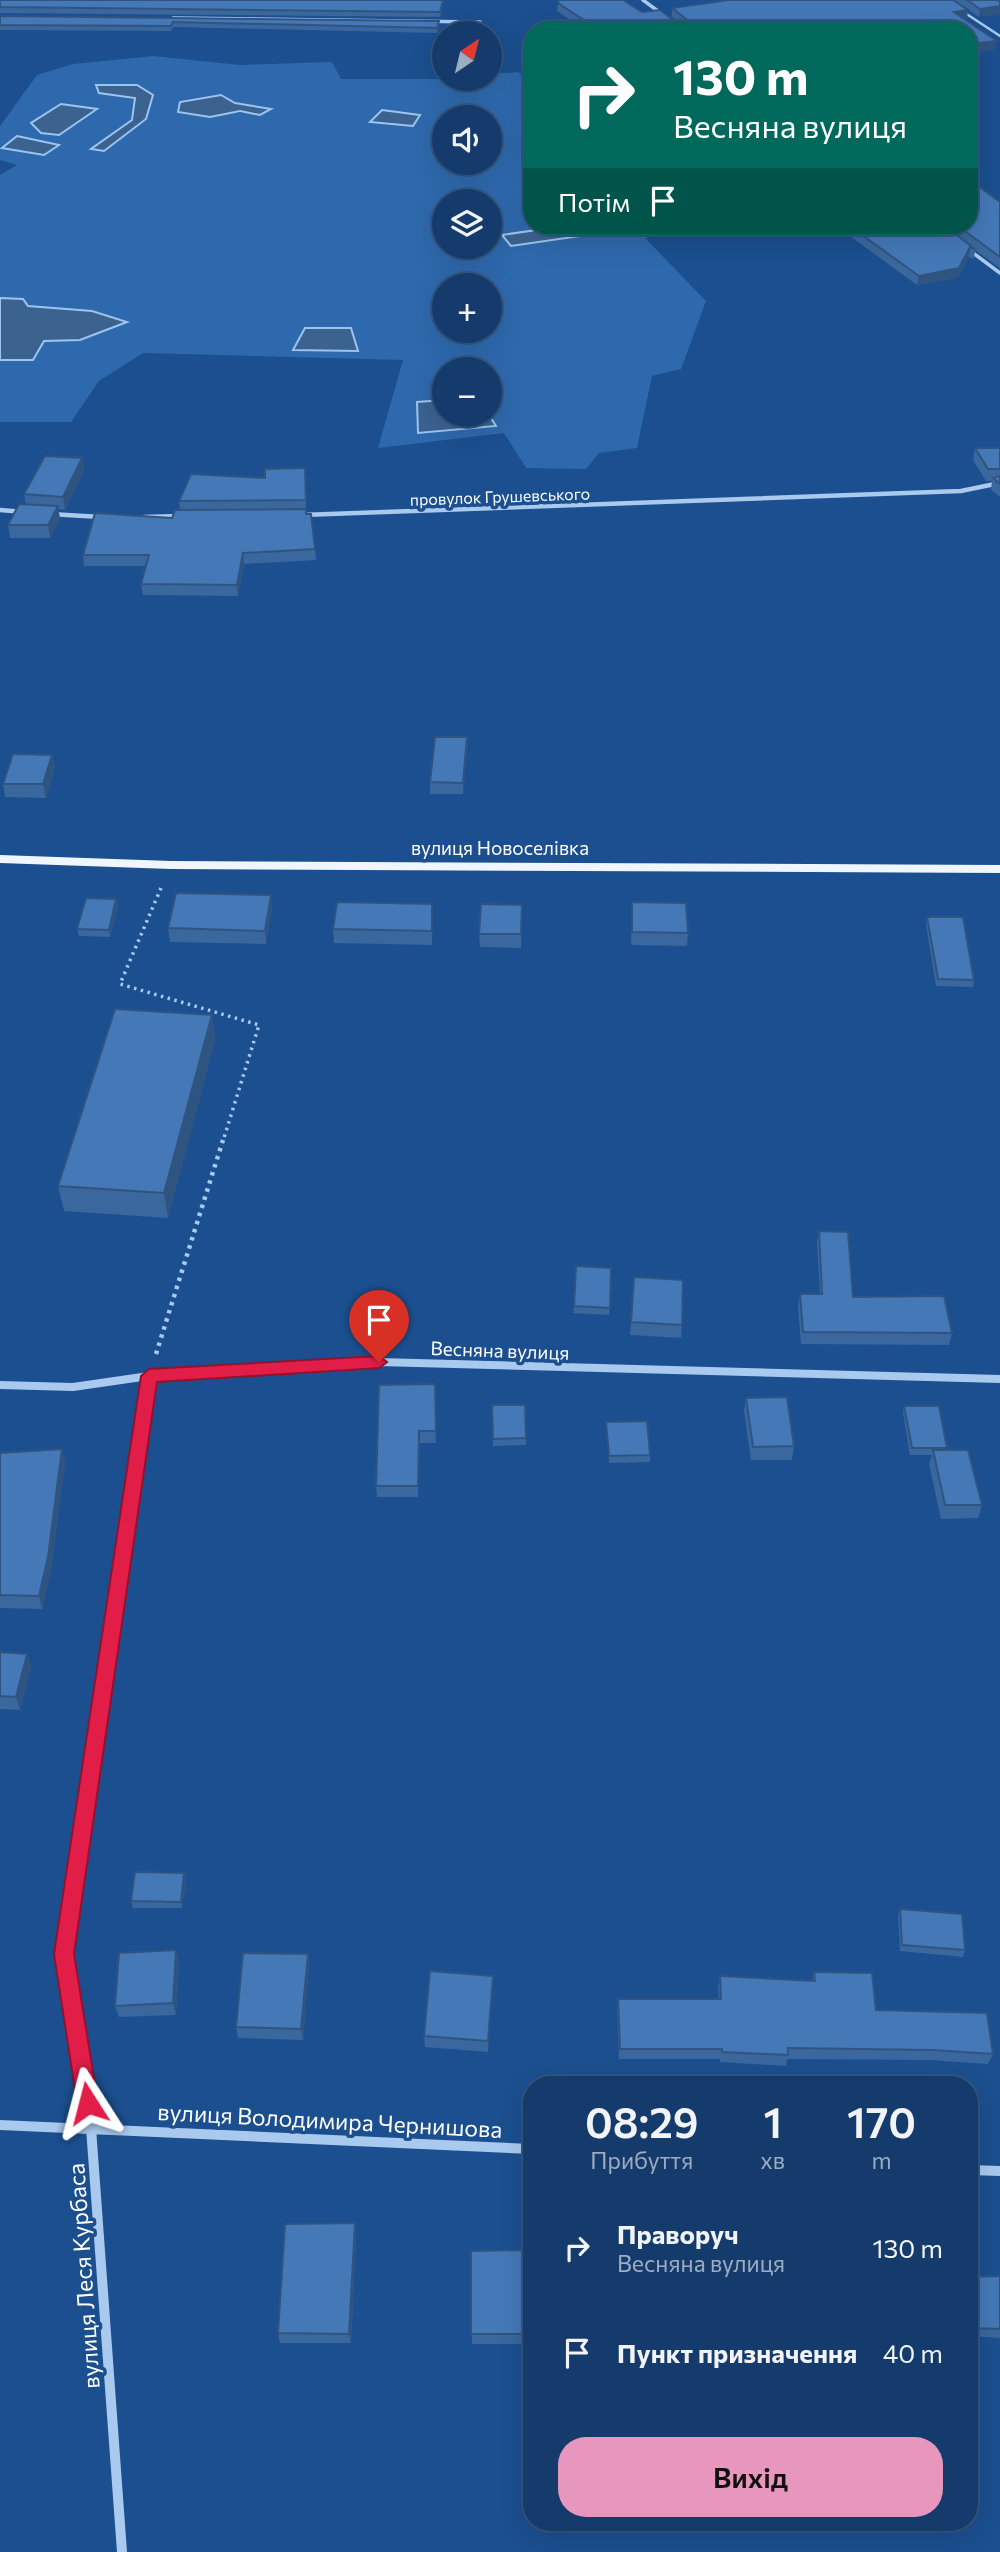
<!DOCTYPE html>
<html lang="uk">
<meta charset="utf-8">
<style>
body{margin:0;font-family:Commissioner,sans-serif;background:#214673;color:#f1f3f6;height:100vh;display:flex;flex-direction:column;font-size:26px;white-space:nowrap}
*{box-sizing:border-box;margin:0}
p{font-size:23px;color:#9dadc1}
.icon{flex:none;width:38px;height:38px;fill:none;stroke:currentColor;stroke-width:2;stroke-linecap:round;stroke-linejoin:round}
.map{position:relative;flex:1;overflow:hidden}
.side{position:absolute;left:523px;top:2076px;width:455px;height:455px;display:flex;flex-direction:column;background:#143b6b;border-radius:28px;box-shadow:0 7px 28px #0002,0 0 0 2px #33557e}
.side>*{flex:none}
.hud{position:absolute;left:523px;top:21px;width:455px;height:214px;border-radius:28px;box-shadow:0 7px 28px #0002,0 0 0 2px #33557e;background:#00695c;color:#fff;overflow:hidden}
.needle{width:46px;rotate:35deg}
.controls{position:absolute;left:432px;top:21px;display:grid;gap:14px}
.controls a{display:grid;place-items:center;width:70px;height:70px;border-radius:50%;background:#143b6b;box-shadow:0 7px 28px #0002,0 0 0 2px #33557e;font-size:35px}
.pin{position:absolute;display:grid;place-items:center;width:60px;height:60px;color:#fff;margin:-72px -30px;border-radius:50% 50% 50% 0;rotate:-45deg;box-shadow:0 0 7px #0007}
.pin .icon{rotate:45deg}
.me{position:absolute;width:77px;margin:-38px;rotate:351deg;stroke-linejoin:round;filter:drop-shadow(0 0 5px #0008)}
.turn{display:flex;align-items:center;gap:24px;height:147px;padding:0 35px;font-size:32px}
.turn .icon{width:91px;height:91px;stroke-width:2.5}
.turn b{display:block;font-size:49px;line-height:60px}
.then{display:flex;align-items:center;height:66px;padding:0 35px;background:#0003;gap:14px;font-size:26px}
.eta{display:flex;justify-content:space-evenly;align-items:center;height:119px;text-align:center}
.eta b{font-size:42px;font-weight:600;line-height:49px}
.button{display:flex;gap:14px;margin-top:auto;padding:14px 35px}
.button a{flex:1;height:80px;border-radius:28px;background:#e797bd;color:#111;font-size:28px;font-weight:600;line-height:80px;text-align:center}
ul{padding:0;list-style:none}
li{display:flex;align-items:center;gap:21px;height:105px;padding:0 35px}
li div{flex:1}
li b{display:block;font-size:26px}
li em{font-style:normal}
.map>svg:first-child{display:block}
</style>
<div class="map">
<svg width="1000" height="2552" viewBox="0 0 1000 2552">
<rect width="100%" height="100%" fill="#1b4f8f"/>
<path fill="#2e69ad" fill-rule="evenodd" d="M153 56 240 65 332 62 341 79H490V74L518 72 532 82V226H563L503 235 511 246 649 226H702L645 238 706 301 681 369 652 376 637 448 599 453 586 469 526 468 504 433 378 448 403 360 143 353 99 381 71 422H0V360H33L44 341 80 340 92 311 28 306 23 299 0 298V175L17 165 0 160V126L37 75 73 64ZM99 93 153 95 146 119 104 151 92 149 132 120 136 97ZM221 95 260 115C230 109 210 119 178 112ZM383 110 419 115V116L413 126 370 121ZM444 117H490V163H444ZM444 201H490V247H444ZM444 285H490V331H444ZM444 369H490L489 415 495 426 418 433 417 402 444 399Z"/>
<path fill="#3c6290" stroke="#9cc4f0" stroke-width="2" d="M96 85H137L153 95 146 119 104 151 91 149 132 120 135 98 99 93Z
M221 95 235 103 271 109 260 115 240 111 210 117 178 112 180 102Z
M61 104 97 109 59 135 41 133 31 123Z
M382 110 420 115 413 126 370 122Z
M17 136 59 145 44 155 2 148Z
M564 226H649L511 246 502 235Z
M0 298 23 299 28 306 92 311 127 322 80 340 44 341 33 360H0Z
M305 328H351L358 351 293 350Z
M444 400V415H489L496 426 418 433 417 402Z"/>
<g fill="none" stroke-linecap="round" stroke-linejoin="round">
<path stroke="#a9c9ee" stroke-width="3.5" stroke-dasharray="2.5 4.5" stroke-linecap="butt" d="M161 888 120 984 259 1025 223 1141"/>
<path stroke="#a9c9ee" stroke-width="4.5" stroke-dasharray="3.5 5" stroke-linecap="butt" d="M156 1354 223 1140"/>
<path stroke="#a9c9ee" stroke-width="2.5" d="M962 11 1000 36"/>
<path stroke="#a9c9ee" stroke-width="3.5" d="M643 0 662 14
M173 18 480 22
M969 250 1000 273"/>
<path stroke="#a9c9ee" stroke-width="4.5" d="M0 510 24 512
M50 514 101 517
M302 515 961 491 1000 483
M144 517 181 516"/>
<path stroke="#a9c9ee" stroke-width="8" d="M0 1385 73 1387 149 1376 379 1362 1000 1379
M93 1758 149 1376"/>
<path stroke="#a9c9ee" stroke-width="10" d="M93 1757 64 1954 91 2128 122 2552
M0 2125 532 2149
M970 2170 1000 2171"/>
<path fill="#f0f6ff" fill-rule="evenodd" d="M0 855 171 861 1000 865V873L171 869 0 863Z"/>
</g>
<path fill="#3a679d" d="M0 0H444L440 17 0 13Z
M729 0H997L979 17 962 6 967 19H964L995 49 970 53V30H585L557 11 558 3 642 12 681 26 682 25 672 17V8Z
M0 16 439 21V26L437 33 173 27 171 31 0 30Z
M1000 202V268L975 250 974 259 969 257 957 278 917 285 850 236 851 227 856 226H970Z
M975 448H1000V497L991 490 992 481H986L973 460Z
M82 458 84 470 65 510 58 509 60 519 50 538H10L8 525 26 504 24 494Z
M265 478H306V514L315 549 316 560 244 564 238 596 143 595 141 584 146 566H84L83 555 172 518 180 510 179 501Z
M467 748 463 794H430V782Z
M52 755 55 768 46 798 5 797 3 784Z
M116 899 118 906 110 937 79 936 77 929Z
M632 902 688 933 687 946 631 945Z
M432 904V945L334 943 333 929Z
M522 905 521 948 480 947 479 934Z
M272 908 266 944 170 942 168 928Z
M927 917 974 980 973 987 936 986 926 924Z
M212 1015 215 1040 168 1218 64 1211 58 1186Z
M819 1231 853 1297 952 1333 949 1345 801 1344 798 1306 800 1294H820L817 1243Z
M634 1277 682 1325 681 1338 630 1335Z
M574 1306 610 1308 609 1315 573 1313Z
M435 1384 436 1443H420L418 1497H377L376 1486Z
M746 1398 794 1446 792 1460H751L744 1411Z
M492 1405H525L526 1445 493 1446Z
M904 1406 947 1448 946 1450 982 1505 978 1518 941 1519 929 1464 932 1455H910L903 1413Z
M606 1422 650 1455V1462L609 1463Z
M62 1449 65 1463 51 1570 42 1609 0 1608V1453Z
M0 1652 27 1654 31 1667 20 1710 0 1709Z
M186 1879 182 1908H133L131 1901Z
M900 1909 965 1950 963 1957 900 1951 898 1915Z
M308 1954 309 1965 303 2040 238 2038 236 2027Z
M179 1962 176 2015 119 2017 115 2006Z
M814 1972 876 2010 993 2054 988 2064 928 2060 787 2059 786 2066 720 2062V2059H619L617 2010 618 1999H719L718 1987 720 1976 812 1981Z
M493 1976 488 2052 425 2047 424 2036Z
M356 2234 351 2343H280L278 2333Z
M532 2250V2344H472L471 2251Z
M970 2267 972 2277 1000 2276V2338L970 2336Z"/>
<path fill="#305480" d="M1000 6V15L979 17 980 9Z
M968 10 967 19 952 20 954 12Z
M997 41 995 49 970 53V44Z
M970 247 969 257 957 278 917 285 919 276Z
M82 458 84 470 65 510 63 497Z
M58 506 60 519 50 538 48 525Z
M243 553 244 564 238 596 237 585Z
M467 737V748L463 794V783Z
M52 755 55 768 46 798 43 784Z
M271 895 272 908 266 944 265 931Z
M116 899 118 906 110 937 109 930Z
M212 1015 215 1040 168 1218 164 1193Z
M419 1431 420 1443 418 1497V1486Z
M62 1449 65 1463 51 1570 42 1609 39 1596Z
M27 1654 31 1667 20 1710 16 1697Z
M184 1873 186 1879 182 1908 181 1902Z
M176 1950 179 1962 176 2015 173 2003Z
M308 1954 309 1965 303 2040 301 2029Z
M493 1976V1987L488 2052V2041Z
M355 2223 356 2234 351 2343 349 2334Z"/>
<path fill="#4478b7" stroke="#305480" stroke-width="2" d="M0 0H443L440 12 0 7Z
M559 0H623L642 12 660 10 681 26 686 23V19L672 8 729 0H953L968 10 954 12 997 41 970 44V30H627L624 28 610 30H599L558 3Z
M967 0H997L1000 2V6L980 9Z
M0 16 439 21 437 28 173 22 171 26 0 25Z
M970 180 1000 202V257L958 226H970Z
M856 226H945L975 249 970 247 959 268 919 276 851 227Z
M975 448H1000V469H988Z
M45 456 82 458 63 497 24 494Z
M305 468 306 500 179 501 191 474 265 478V469Z
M1000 476V484L993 478Z
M19 504 58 506 48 525H8Z
M306 509V514H311L315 549 243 553 237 585 141 584 149 555H83L95 513 172 518 175 510Z
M435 737H467L463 783 430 782Z
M13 754 52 755 43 784H3Z
M176 893 271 895 265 931 168 928Z
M86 898 116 899 109 930 77 929Z
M337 902 432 904V931L333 929Z
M632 902 686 903 688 933 632 932Z
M481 904 522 905 521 934H479Z
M927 917H963L974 980 938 979Z
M115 1009 212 1015 164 1193 58 1186Z
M819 1231 848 1232 853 1297 944 1296 952 1333 803 1332 800 1294H822Z
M576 1266 611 1268 610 1308 574 1306Z
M634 1277 683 1280 682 1325 631 1322Z
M435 1384 436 1431H419L418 1486H376L379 1385Z
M787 1397 794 1446 753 1447 746 1398Z
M492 1405H525L526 1438 493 1439Z
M904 1406H939L947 1448H912Z
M647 1421 650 1455 609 1456 606 1422Z
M62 1449 48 1557 39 1596 0 1595V1453Z
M933 1450H968L982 1505H945Z
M0 1652 27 1654 16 1697 0 1696Z
M135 1872 184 1873 181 1902 131 1901Z
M900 1909 962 1914 965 1950 902 1945Z
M176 1950 173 2003 115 2006 119 1953Z
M243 1953 308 1954 301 2029 236 2027Z
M430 1971 493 1976 488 2041 424 2036Z
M814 1972 872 1973 876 2010 987 2013 993 2054 932 2050 788 2048V2055L722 2052V2049H620L618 1999H721L720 1976 815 1981Z
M355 2223 349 2334 278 2333 285 2224Z
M532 2250V2334H471V2251Z
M970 2267H971L972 2277 1000 2276V2329L970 2328Z"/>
<path fill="#e11d48" stroke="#92132f" stroke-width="2" d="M379 1356 387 1362 379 1368 157 1382 74 1954 98 2103 95 2111 88 2114 80 2111 77 2103 54 1954 141 1376 149 1369Z"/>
<g text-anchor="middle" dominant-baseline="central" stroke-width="7" stroke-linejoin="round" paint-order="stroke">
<g font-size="16" fill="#fff" stroke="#1b4f8f">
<text transform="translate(500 496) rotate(-2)">провулок Грушевського</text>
</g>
<g font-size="19" fill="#fff" stroke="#1b4f8f">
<text x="500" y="847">вулиця Новоселівка</text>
<text transform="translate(500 1350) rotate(2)">Весняна вулиця</text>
</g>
<g font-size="23" fill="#fff" stroke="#1b4f8f">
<text transform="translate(330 2120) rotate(3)">вулиця Володимира Чернишова</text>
<text transform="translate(83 2276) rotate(-94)">вулиця Леся Курбаса</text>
</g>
</g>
</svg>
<div class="controls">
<a><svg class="needle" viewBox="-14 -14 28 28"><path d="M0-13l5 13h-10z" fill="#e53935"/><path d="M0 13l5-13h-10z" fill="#9dadc1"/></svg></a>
<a><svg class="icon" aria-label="sound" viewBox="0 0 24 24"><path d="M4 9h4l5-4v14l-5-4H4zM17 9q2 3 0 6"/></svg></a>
<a><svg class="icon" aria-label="layers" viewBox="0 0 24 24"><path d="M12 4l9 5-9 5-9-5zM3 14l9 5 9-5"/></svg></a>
<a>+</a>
<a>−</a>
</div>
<div class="pin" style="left:379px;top:1362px;background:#d93025"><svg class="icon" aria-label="arrive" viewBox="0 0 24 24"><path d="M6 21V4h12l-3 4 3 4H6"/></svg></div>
<svg class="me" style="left:88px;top:2103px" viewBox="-20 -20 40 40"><path d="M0-17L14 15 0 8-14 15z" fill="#e11d48" stroke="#fff" stroke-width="4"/></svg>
<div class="hud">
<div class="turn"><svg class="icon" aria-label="right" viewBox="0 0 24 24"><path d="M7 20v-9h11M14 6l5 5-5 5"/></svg><div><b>130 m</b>Весняна вулиця</div></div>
<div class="then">Потім<svg class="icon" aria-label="arrive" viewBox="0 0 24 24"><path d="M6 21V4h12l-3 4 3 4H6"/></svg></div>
</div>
<section class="side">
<div class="eta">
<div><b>08:29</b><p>Прибуття</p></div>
<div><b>1</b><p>хв</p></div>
<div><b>170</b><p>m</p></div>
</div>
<ul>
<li><svg class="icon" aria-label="right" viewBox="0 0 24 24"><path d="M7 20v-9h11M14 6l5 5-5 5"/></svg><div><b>Праворуч</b><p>Весняна вулиця</p></div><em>130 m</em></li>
<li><svg class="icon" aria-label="arrive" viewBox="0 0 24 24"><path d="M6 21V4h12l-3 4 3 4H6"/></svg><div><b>Пункт призначення</b></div><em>40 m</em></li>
</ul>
<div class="button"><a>Вихід</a></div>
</section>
</div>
